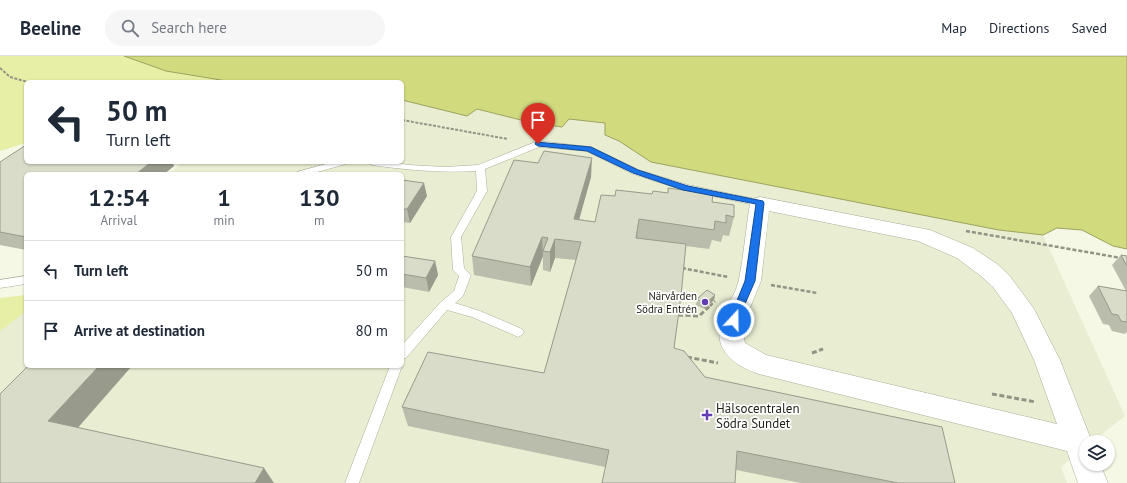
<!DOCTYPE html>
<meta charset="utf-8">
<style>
body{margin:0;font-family:"PT Sans",sans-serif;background:#f6f6f7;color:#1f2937;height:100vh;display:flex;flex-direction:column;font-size:15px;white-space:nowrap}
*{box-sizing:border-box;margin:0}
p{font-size:13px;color:#747a83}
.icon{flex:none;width:22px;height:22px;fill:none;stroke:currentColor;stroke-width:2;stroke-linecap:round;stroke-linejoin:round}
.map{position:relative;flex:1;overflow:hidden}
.panel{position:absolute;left:24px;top:116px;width:380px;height:196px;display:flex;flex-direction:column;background:#fff;border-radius:6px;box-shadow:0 1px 3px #0004}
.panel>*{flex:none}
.guide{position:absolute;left:24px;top:24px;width:380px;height:84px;border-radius:6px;box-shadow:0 1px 3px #0004;background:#fff;color:#1f2937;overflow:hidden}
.controls{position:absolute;left:1079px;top:379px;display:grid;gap:8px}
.controls a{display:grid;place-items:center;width:36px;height:36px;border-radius:50%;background:#fff;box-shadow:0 1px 3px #0004;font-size:20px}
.pin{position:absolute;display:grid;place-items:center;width:34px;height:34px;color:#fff;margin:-41px -17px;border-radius:50% 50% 50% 0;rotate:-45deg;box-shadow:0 0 4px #0007}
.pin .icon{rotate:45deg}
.me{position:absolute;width:44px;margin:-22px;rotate:21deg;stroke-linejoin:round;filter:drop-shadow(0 0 3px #0008)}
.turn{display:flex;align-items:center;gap:14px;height:84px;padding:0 16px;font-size:18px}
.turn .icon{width:52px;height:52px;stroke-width:2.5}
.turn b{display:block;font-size:28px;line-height:34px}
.eta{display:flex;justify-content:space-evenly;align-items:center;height:68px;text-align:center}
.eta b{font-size:24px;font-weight:700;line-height:28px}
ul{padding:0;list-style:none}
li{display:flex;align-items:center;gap:12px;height:60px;padding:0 16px;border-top:1px solid #e0e1e3}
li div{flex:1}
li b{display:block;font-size:15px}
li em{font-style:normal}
header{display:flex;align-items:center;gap:24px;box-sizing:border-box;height:56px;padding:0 20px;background:#fff;border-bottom:1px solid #e0e1e3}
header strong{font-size:19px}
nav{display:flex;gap:22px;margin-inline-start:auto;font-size:14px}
.search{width:280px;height:36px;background:#f6f6f7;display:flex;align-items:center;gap:10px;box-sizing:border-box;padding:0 14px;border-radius:22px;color:#747a83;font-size:15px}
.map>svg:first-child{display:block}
</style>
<header>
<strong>Beeline</strong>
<div class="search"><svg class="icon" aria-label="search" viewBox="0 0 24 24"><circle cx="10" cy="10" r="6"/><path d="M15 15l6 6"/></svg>Search here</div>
<nav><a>Map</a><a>Directions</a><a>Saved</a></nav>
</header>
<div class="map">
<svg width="1127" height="427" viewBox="0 0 1127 427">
<rect width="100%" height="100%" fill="#f5f8e4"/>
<path fill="#e9edd1" d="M402 44 477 53 533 67 569 63 605 67V79L619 85 651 106 999 174 1043 179 1125 360 1092 386H1086V391L1061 411 1067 427H0V251L26 246V310H402V118H170L182 106H402Z"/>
<path fill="#e7efa6" d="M0 0H124L166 15 233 26H26V87L0 95Z
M26 239V255L0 275V242Z"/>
<path fill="#d2da7e" stroke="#9ca25f" d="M124 0H1127V193L1113 190 1082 174 1057 172 1043 179 999 174 651 106 619 85 605 79V67L569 63 562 71 533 67 477 53 467 60 402 44V26H233L166 15Z"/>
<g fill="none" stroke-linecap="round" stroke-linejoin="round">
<defs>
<path id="service" d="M538 85 591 91 639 114 688 129 760 144 765 147 760 150 683 134 633 118 586 95 539 91 485 113 487 135 461 181 464 212 471 219 463 240 455 247 480 255 522 273 524 276 522 279 518 281 514 279 472 261 447 254 406 302 402 303V289L441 246 454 235 459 220 453 214 451 181 477 135 476 115C440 117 407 114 372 109L367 106H389L409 109 445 111 478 109Z
M333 106H348L346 108 310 118H295L297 116Z
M26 220V228L0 232V224Z
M402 309V310L359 427H345L390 310Z"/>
<path id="minor" d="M760 141 930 174 973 192 997 208 1009 219 1034 253 1060 304 1092 386H1086V408H1100L1108 427H1078L1067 395 759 318C729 308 710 290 724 257 729 246 737 235 739 223 744 198 746 172 750 147L753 143ZM769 155 918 185 957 202 981 220 993 231 1012 257 1034 304 1057 368 766 299 745 287 743 277 747 259 761 225Z"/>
</defs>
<use href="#service" stroke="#aaad9a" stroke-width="1"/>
<use href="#minor" stroke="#aaad9a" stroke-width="1"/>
<path stroke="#929385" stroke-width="2" stroke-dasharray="3 1.5" stroke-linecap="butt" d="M0 12 10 21 28 26
M402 64 508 83"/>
<path stroke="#929385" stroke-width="2.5" stroke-dasharray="4 2" stroke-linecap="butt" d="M966 175 1127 203
M682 212 728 221
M771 229 817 237
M710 250 715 245"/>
<path stroke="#929385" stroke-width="3" stroke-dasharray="5 2.5" stroke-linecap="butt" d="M678 259 699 260 711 249
M812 297 823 293
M687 301 718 307
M992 338 1036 346"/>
<use href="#service" fill="#fff" fill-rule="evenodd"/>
<use href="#minor" fill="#fff" fill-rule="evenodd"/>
</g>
<path fill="#bbbdac" d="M0 106H172L174 110 164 118H26V194L0 189Z
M591 121 579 163 595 166 615 140 712 146 734 161 729 180 723 179 721 186 712 184 709 193 686 190 674 292 705 321 955 427H801L736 414 605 411 408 370 402 351 544 317 576 204 555 202 550 216 543 214V200L531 230 474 219 472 200Z
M402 124 427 140 410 167 402 166Z
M1121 199 1127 200V276L1125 278 1112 275 1109 269 1103 268 1089 240 1098 230 1126 235 1112 209Z
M402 200 435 205 438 219 429 236 402 231Z
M715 239 714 244 704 253 696 249 697 243Z"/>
<path fill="#989a8c" d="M592 102 591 121 574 182V163Z
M151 106H172L174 110 164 118H136Z
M424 127 427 140 410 167 407 153Z
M639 163 637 182H636Z
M542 181 543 200 531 230 530 211Z
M555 183V202L550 216V196Z
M435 205 438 219 429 236 426 222Z
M715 239 714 244 704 253 705 248Z
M99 310H132L68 383 48 365Z
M264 412 274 427H255Z"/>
<path fill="#d9dcc8" stroke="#989a8c" d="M26 89V106H151L136 118H26V181L0 176V106Z
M544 95 592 102 574 163 595 166 601 139 615 140 616 134 652 138 653 135 668 137V132L713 138 712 146 734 149V161L726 159V167L715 165 714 174 639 163 636 182 686 188 681 240 674 292 684 295 705 321 942 371 955 427H898L737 395 735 427H602L609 394 402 351 428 296 544 317 581 186 555 183 550 196 543 195 548 182 542 181 530 211 472 200 514 104 538 107Z
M354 117 363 118H353Z
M402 124 424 127 407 153H402Z
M1121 199 1127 200V210Z
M402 200 435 205 426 222 402 218Z
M1098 230 1127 235V266L1121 265 1118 259 1112 258Z
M707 234 715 239 705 248 697 243Z
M28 310H99L48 365 264 412 255 427H0V338Z"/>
<path fill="#1a73e8" stroke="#114b97" d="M536 86 591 91 638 114 688 130 763 145 764 147 755 225 737 266H730L729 264 745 225 756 148 683 134 633 117 587 95 538 90 535 88Z"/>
<g fill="#633cb4" stroke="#fff" stroke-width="1.5">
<circle cx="705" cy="246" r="4"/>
<path d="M705 353h4v4h4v4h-4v4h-4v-4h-4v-4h4z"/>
</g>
<g text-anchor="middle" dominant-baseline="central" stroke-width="3.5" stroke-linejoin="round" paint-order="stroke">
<g font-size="11" fill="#1f1f18" stroke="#fff" text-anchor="end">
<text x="697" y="240">Närvården<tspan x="697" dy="13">Södra Entrén</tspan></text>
</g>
<g font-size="13" fill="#1f1f18" stroke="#fff" text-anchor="start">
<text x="716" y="352">Hälsocentralen<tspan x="716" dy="15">Södra Sundet</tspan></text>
</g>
</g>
</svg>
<div class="controls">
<a><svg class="icon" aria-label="layers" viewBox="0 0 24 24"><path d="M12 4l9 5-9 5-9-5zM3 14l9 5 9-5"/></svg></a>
</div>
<div class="pin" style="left:538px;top:88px;background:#d93025"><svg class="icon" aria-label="arrive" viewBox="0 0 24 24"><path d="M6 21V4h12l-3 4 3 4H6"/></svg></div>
<svg class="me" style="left:734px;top:264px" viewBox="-20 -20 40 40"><circle r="17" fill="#1a73e8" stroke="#fff" stroke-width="3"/><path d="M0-11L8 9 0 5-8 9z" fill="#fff"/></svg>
<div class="guide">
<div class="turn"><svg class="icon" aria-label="left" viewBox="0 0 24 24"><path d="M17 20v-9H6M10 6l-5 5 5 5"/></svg><div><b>50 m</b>Turn left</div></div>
</div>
<section class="panel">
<div class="eta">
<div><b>12:54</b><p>Arrival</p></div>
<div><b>1</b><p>min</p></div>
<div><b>130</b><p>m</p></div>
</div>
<ul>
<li><svg class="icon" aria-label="left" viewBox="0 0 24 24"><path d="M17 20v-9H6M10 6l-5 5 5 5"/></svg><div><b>Turn left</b></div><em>50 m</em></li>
<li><svg class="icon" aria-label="arrive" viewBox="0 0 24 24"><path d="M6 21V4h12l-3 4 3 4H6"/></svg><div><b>Arrive at destination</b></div><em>80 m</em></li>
</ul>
</section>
</div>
